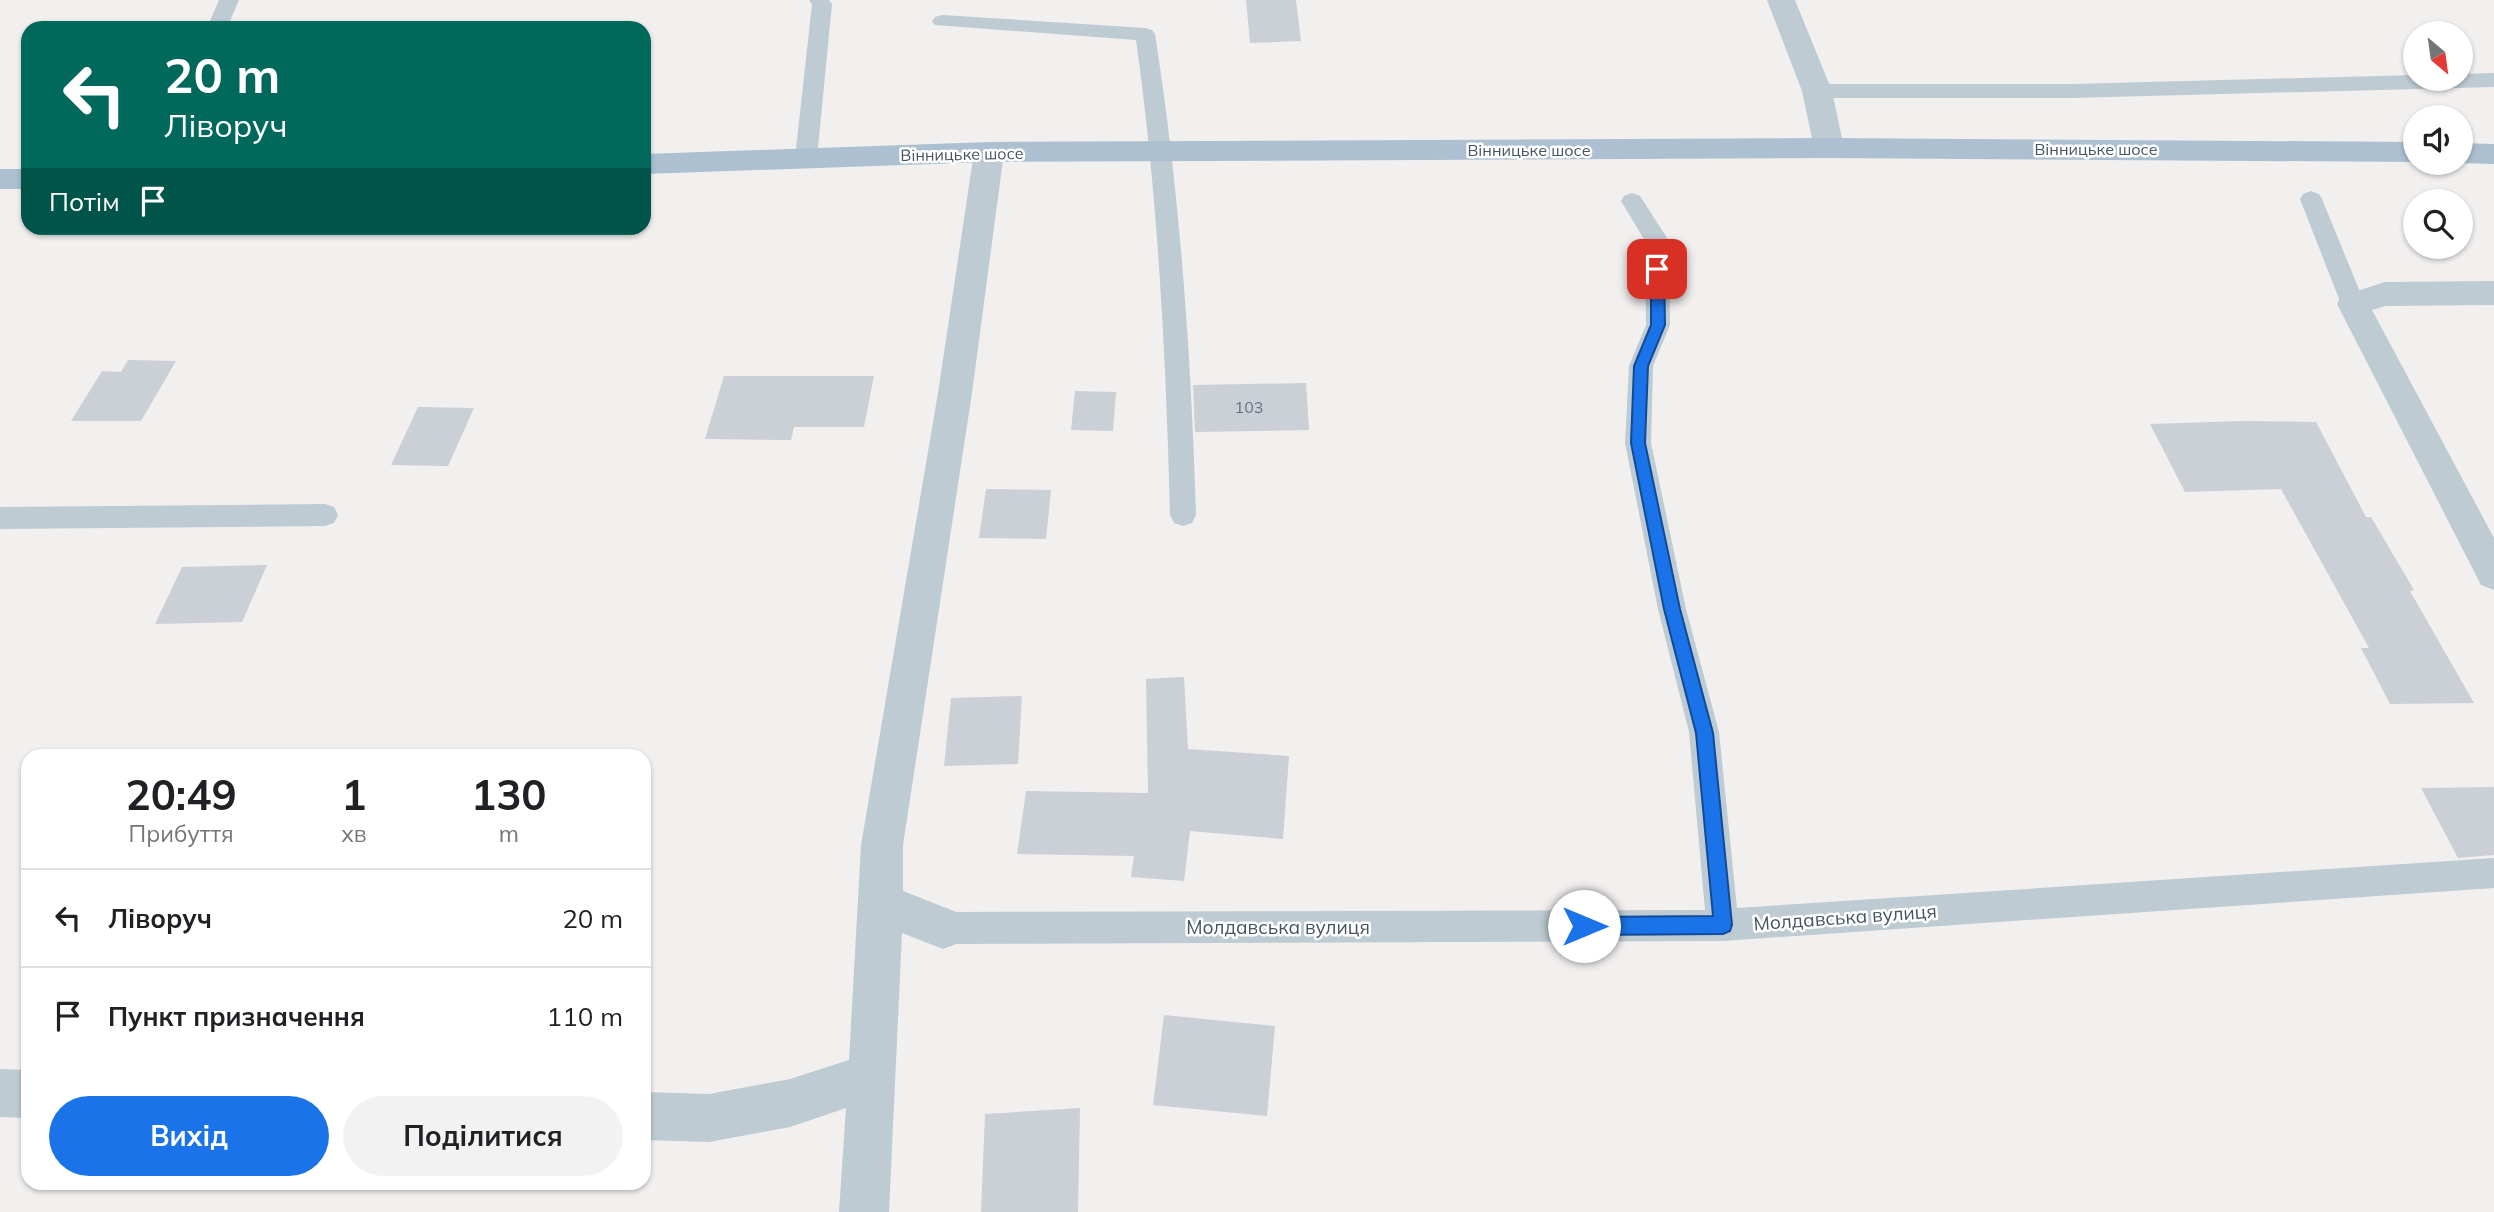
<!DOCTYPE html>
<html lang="uk">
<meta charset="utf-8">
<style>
body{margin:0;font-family:Mulish,sans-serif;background:#f2f2f2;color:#202124;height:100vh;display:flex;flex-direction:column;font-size:26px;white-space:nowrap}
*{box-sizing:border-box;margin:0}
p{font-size:23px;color:#757577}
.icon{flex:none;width:38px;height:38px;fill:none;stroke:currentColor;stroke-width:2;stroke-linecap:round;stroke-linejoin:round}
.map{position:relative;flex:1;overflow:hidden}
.sheet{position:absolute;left:21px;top:749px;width:630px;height:441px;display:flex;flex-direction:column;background:#fff;border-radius:21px;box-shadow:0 2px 5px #0004}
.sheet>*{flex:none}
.hud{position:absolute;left:21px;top:21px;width:630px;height:214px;border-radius:21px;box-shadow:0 2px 5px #0004;background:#00695c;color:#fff;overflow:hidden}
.needle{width:46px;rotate:151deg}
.fabs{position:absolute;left:2403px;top:21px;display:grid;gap:14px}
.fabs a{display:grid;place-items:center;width:70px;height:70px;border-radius:50%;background:#fff;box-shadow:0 2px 5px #0004;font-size:35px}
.pin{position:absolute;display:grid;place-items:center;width:60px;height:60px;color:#fff;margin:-30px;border-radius:14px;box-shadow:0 4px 10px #0006}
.me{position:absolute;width:77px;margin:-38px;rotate:90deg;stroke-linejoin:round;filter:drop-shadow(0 0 5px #0008)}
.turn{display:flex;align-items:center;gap:24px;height:147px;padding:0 28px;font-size:32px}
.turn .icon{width:91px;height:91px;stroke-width:2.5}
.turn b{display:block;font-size:49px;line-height:60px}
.then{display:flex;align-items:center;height:66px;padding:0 28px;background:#0003;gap:14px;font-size:26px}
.eta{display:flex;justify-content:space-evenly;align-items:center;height:119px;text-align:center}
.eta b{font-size:42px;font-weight:700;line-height:49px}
.button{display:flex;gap:14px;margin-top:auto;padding:14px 28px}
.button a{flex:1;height:80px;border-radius:42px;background:#1a73e8;color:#fff;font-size:28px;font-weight:700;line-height:80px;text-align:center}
.button a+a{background:#f2f2f2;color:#202124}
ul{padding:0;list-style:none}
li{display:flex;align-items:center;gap:21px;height:98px;padding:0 28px;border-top:2px solid #e0e0e0}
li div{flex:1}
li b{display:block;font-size:26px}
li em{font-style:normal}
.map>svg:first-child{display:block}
</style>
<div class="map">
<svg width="2494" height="1212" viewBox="0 0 2494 1212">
<rect width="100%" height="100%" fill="#f2efef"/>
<path fill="#cbcfd6" d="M1246 0H1296L1301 41 1250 43Z
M128 360 176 361 141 421H71L102 371 121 372Z
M724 376H874L864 427H794L791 440 705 439Z
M1306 383 1309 430 1195 432 1193 385Z
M1075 391 1116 392 1113 431 1071 430Z
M418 407 474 408 448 466 391 465Z
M2243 421 2316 422 2366 517H2371L2414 590 2410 591 2474 703 2390 704 2361 648H2369L2281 489 2185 492 2150 424Z
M986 489 1051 490 1046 539 979 538Z
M267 565 242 622 155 624 182 567Z
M1184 677 1188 749 1289 756 1283 839 1190 831 1184 881 1131 877 1134 856 1017 854 1026 791 1148 793 1146 679Z
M1022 696 1018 764 944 766 951 698Z
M2494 787V855L2458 858 2421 788Z
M1164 1015 1275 1026 1267 1116 1153 1105Z
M1080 1108 1078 1212H981L985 1114Z"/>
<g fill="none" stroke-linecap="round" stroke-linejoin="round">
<path fill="#becbd3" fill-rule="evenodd" d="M219 0H239L227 28H207Z
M809 0H829L832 4 817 158 814 163 806 165 798 163 795 158 812 4Z
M942 15 1145 28 1152 30 1155 34C1180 194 1191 354 1196 515L1192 523 1183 526 1174 523 1170 515C1166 356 1158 197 1136 40L935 25 932 21 935 17Z
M2494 73V87L2072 98H1817L1810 96 1806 91 1810 86 1817 84H2072L2415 75V79H2460V74Z
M2311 191 2319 194 2322 199 2365 304 2361 310 2353 313 2345 310 2341 304 2300 199 2303 194Z
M1632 193 1640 196 1669 241 1670 325 1653 366 1651 443 1686 609 1719 732 1737 908 2494 858V888L1723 941 943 944 932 939 927 928 932 917 943 912 1705 910 1689 732 1658 609 1625 443 1629 366 1646 325 1645 241 1621 201 1624 196Z
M325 504 334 507 338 515 334 523 325 526 0 529V507Z"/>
<path fill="#becbd3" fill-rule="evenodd" d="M1767 0H1795L1832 91 1844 148 1840 155 1829 158 1818 155 1814 148 1802 91Z
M989 142 1000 145 1004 152 972 393 903 845V891L959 913 965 928 959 943 943 949 902 933 889 1212H839L846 1108 790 1127 709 1142 644 1140V1092L709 1094 790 1079 849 1060 861 845 938 393 974 152 978 145Z
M2494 281V305L2386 306 2372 310 2494 538V590L2481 585 2337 304 2341 296 2385 282Z
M0 1069 28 1070V1118L0 1117Z"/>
<path fill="#acc0d2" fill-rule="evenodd" d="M1829 138 2415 142V162L1829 158 989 162 644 174V154L989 142Z
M2460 143 2494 144V164L2459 163Z
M0 169H28V189H0Z"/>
</g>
<path fill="#1a73e8" stroke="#114b97" stroke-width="2" d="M1657 264 1664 269 1665 325 1648 366 1645 443 1680 609 1713 733 1732 925 1730 931 1723 934 1584 935 1577 932 1575 926 1577 919 1584 917 1713 916 1696 733 1664 609 1631 443 1634 366 1651 325V269Z"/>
<g text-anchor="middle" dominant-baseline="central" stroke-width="5" stroke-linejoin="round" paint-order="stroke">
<g font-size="16" fill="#455460" stroke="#fff">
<text x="2096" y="149">Вінницьке шосе</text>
<text x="1529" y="150">Вінницьке шосе</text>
<text transform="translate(962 154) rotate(-1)">Вінницьке шосе</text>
</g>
<g font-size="16" fill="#66737e">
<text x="1249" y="407">103</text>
</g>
<g font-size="19" fill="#455460" stroke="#fff">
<text transform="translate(1845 917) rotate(-4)">Молдавська вулиця</text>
<text x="1278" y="927">Молдавська вулиця</text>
</g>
</g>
</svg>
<div class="fabs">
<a><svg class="needle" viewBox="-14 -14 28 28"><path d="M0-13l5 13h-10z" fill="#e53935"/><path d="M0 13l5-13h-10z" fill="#757577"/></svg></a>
<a><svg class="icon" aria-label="sound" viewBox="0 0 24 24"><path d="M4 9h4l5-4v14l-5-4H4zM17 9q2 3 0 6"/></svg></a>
<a><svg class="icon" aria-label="search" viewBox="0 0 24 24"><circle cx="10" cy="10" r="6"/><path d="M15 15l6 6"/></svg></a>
</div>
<div class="pin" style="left:1657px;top:269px;background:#d93025"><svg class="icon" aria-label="arrive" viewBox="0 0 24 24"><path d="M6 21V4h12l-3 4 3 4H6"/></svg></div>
<svg class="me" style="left:1584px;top:926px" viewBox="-20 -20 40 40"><circle r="19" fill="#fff"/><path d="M0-13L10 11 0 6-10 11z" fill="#1a73e8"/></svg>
<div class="hud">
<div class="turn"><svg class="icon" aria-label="left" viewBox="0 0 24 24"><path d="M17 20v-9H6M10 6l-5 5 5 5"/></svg><div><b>20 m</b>Ліворуч</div></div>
<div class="then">Потім<svg class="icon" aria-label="arrive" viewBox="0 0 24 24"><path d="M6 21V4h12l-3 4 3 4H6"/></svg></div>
</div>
<section class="sheet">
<div class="eta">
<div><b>20:49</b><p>Прибуття</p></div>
<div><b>1</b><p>хв</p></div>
<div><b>130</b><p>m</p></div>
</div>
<ul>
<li><svg class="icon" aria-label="left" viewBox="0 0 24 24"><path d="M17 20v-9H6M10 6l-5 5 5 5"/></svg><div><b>Ліворуч</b></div><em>20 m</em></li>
<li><svg class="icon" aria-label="arrive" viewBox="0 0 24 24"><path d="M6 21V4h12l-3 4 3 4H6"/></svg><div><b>Пункт призначення</b></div><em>110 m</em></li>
</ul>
<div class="button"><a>Вихід</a><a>Поділитися</a></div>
</section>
</div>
